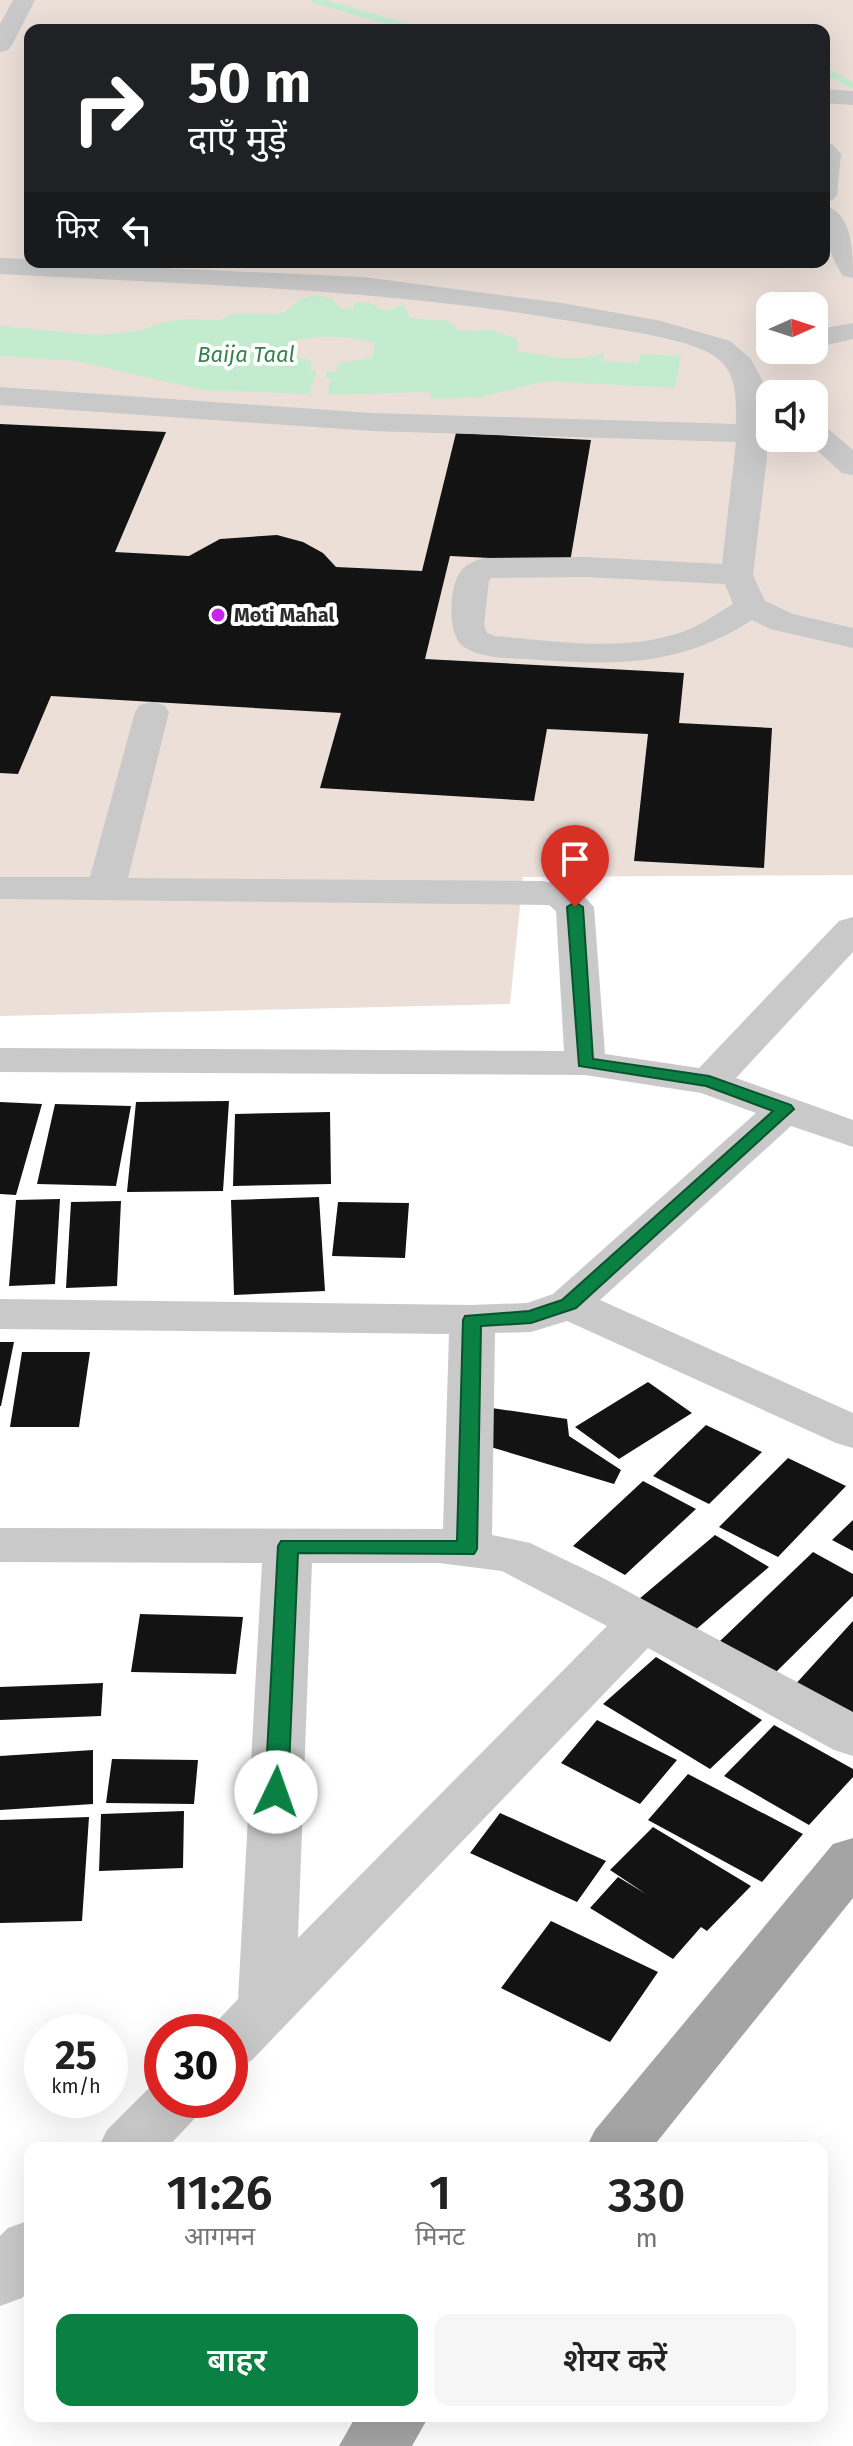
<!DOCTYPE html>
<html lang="hi">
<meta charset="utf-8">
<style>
body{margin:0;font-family:"Fira Sans","Noto Sans Devanagari",sans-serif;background:#f6f6f6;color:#222;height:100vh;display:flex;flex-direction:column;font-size:30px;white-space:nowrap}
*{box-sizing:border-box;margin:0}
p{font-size:26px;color:#767676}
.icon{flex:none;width:44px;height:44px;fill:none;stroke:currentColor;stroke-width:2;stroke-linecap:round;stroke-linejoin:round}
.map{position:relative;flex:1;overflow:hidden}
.details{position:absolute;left:24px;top:2142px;width:804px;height:280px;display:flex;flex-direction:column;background:#fff;border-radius:16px;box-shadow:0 8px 32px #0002}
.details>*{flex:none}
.banner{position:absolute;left:24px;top:24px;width:806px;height:244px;border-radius:16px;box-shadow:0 8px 32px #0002;background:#202124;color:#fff;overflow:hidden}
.needle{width:52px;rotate:87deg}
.fabs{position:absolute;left:756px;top:292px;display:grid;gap:16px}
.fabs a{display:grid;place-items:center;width:72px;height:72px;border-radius:16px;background:#fff;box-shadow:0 8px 32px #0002;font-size:40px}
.speed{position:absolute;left:24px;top:2014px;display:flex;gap:16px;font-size:40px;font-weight:700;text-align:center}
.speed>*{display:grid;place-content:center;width:104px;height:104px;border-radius:50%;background:#fff;box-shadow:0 8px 32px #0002;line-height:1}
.speed small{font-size:20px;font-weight:400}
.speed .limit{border:12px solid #d22;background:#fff;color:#111}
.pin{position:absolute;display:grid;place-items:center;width:68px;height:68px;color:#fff;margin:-82px -34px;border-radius:50% 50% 50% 0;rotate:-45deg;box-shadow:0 0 8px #0007}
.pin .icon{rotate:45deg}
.me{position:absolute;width:88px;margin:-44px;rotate:3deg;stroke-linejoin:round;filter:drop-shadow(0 0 6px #0008)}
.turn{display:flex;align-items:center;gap:28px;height:168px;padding:0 32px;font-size:36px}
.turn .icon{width:104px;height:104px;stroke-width:2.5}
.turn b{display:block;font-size:56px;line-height:68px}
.then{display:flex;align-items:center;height:76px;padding:0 32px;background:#0003;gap:16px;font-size:30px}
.eta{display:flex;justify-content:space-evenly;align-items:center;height:136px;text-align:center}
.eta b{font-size:48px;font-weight:600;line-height:56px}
.action{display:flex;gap:16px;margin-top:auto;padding:16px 32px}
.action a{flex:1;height:92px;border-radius:16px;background:#0b8043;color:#fff;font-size:32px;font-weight:600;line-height:92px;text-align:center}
.action a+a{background:#f6f6f6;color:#222}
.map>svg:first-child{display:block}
</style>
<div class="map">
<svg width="853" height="2446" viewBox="0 0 853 2446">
<rect width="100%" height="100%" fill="#fff"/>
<path fill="#ebdfd8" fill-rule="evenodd" d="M0 0H853V875L523 877 510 1004 0 1016ZM30 30H824V262H30ZM770 306H814V350H770ZM770 394H814V438H770Z"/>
<path fill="#c3eccf" d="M314 295 332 299 340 308 354 309V303L368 302 385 311 404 305 410 318 448 321 459 331 492 330 518 339 517 352C556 355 563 364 605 353L602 361 638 363 641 354 681 356 675 388 546 381 481 397 432 399 429 392 327 395 331 378H325L327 372 337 371 339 363 372 358 375 343C345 335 320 335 290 341L286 354 312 361 310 370 317 371 309 394 203 390 76 361 0 356V326L96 335 138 331 164 322 189 319 220 320 236 313 281 314 300 300Z"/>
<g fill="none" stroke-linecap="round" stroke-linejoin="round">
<path stroke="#c3eccf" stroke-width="6" d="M315 0 418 30
M824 70 853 86"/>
</g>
<path fill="#131313" d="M0 424 166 432 115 552 189 556 220 539 277 535 303 542 323 553 336 567 422 571 456 433 591 440 570 562 450 556 425 659 684 673 679 723 772 728 764 868 634 861 648 734 547 729 534 801 320 788 341 713 51 696 18 774 0 773Z
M229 1101 223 1191 127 1192 136 1102Z
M0 1102 42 1104 16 1195 0 1194Z
M55 1104 131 1106 116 1186 37 1184Z
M330 1112 331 1184 233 1186 235 1114Z
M319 1197 325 1291 234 1295 231 1200Z
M60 1199 55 1284 9 1286 16 1200Z
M121 1201 117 1286 66 1288 71 1202Z
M338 1202 409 1203 405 1258 332 1256Z
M0 1342H14L1 1406H0Z
M22 1352H90L79 1427H10Z
M648 1382 692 1413 619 1459 575 1427Z
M485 1407 567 1419 569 1436 621 1470 614 1484 484 1445Z
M706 1425 762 1452 709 1504 653 1476Z
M788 1458 846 1486 778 1557 719 1527Z
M643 1481 696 1509 625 1575 573 1546Z
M853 1520V1551L832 1540Z
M715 1535 769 1567 693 1632 639 1599Z
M813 1552 853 1574V1596L775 1673 720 1641Z
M140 1614 243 1617 236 1674 131 1672Z
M853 1621V1720L792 1688Z
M656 1657 762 1720 710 1769 603 1704Z
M103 1683 101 1716 0 1720V1687Z
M597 1720 677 1760 640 1804 561 1763Z
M774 1725 853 1769V1777L809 1825 724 1776Z
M93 1750V1804L0 1810V1756Z
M112 1759 198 1760 194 1804 106 1803Z
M688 1774 803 1834 762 1882 648 1820Z
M184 1811 183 1868 99 1871 101 1814Z
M500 1813 606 1861 577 1902 470 1853Z
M89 1817 82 1921 0 1923V1820Z
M653 1827 751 1886 707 1931 701 1927 673 1959 590 1908 618 1877 646 1894 610 1870Z
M551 1921 658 1972 610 2042 501 1988Z"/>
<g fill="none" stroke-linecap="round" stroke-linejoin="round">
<path fill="#c9c9c9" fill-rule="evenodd" d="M13 0H35L12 45 8 50 0 52V24Z
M824 89 853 91V105L824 103Z
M824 142 833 145 841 154 837 195 833 200 824 203Z
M824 205C853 213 853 252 853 278L843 276C828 254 824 231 824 205Z
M0 258 30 259V262L363 277 562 303 661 321 730 341 751 359 765 386 767 457 753 575 765 601 793 614 853 628V648L770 629 752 620C679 667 613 666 529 659 508 658 483 659 464 647 447 637 449 589 459 574 465 564 474 561 484 558L586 557 722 564 736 442 372 431 0 405V387L372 413 736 424C736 396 738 370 711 354 684 338 625 331 593 325 397 289 198 285 0 274ZM586 577 725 584 733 604C716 614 699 627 679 633 622 652 554 641 495 636L487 633 484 625 489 580 492 578Z
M853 323V339L814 348V330Z
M814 423 825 426 853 450V475L842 473 803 438H814Z
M152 702 164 705 169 712 128 878 543 881 576 888 594 907 605 1054 699 1068 839 921 853 917V952L736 1078 853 1120V1147L791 1126 600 1300 853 1413V1448L836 1443 567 1321 531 1332 495 1333 492 1535 530 1543 603 1578 853 1712V1756L834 1750 648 1648 251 2061 230 2068V2032H207L238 1999 262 1563 0 1562V1528L443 1529 449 1334 0 1329V1299L472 1305 527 1303 553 1294 756 1113 701 1093 585 1075 0 1072V1048L564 1051 556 911 549 905 0 899V877H90L135 712 140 705ZM312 1563H439L502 1571 607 1626 298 1938Z
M162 2080V2100H205L196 2117 167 2148H98L107 2130 154 2083Z
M30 2220V2290L22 2298 0 2306V2236L8 2228Z"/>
<path fill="#a4a4a4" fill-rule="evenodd" d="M853 1838V1898L652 2148H586L595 2130 833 1844Z
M356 2416H429L412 2446H339Z"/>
</g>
<path fill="#0b8043" stroke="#07532c" stroke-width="2" d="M575 902 583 907 593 1059 709 1076 791 1105 794 1109 576 1308 531 1323 481 1326 477 1549 474 1554 298 1553 288 1792 284 1798 276 1800 268 1798 265 1792 278 1546 281 1541H457L463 1320 465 1316 529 1311 562 1300 773 1111 706 1086 579 1066 567 907Z"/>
<circle fill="#c825eb" stroke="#fff" stroke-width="3" cx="218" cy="615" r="8"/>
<g text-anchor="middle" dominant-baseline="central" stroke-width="8" stroke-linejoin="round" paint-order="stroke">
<g font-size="20" font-weight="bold" fill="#2c2c2c" stroke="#fff" text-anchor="start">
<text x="234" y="615">Moti Mahal</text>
</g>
<g font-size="22" font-style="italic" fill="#34834b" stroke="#fff">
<text x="246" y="354">Baija Taal</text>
</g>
</g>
</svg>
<div class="fabs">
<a><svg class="needle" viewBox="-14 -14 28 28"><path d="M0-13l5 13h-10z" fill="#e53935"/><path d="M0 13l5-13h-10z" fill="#767676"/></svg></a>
<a><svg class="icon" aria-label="sound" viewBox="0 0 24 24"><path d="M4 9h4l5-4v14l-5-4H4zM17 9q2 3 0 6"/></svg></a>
</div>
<div class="speed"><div>25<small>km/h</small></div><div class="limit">30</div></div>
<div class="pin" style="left:575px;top:907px;background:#d93025"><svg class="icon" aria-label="arrive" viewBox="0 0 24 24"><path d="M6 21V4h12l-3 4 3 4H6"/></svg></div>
<svg class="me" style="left:276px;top:1792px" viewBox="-20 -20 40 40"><circle r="19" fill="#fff"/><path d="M0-13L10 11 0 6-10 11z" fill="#0b8043"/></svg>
<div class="banner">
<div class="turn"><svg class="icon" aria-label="right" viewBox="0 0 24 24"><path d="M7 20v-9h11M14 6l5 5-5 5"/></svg><div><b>50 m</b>दाएँ मुड़ें</div></div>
<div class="then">फिर<svg class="icon" aria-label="left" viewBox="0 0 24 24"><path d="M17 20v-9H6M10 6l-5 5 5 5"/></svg></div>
</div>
<section class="details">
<div class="eta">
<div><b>11:26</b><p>आगमन</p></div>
<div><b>1</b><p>मिनट</p></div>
<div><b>330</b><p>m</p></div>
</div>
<div class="action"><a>बाहर</a><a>शेयर करें</a></div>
</section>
</div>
